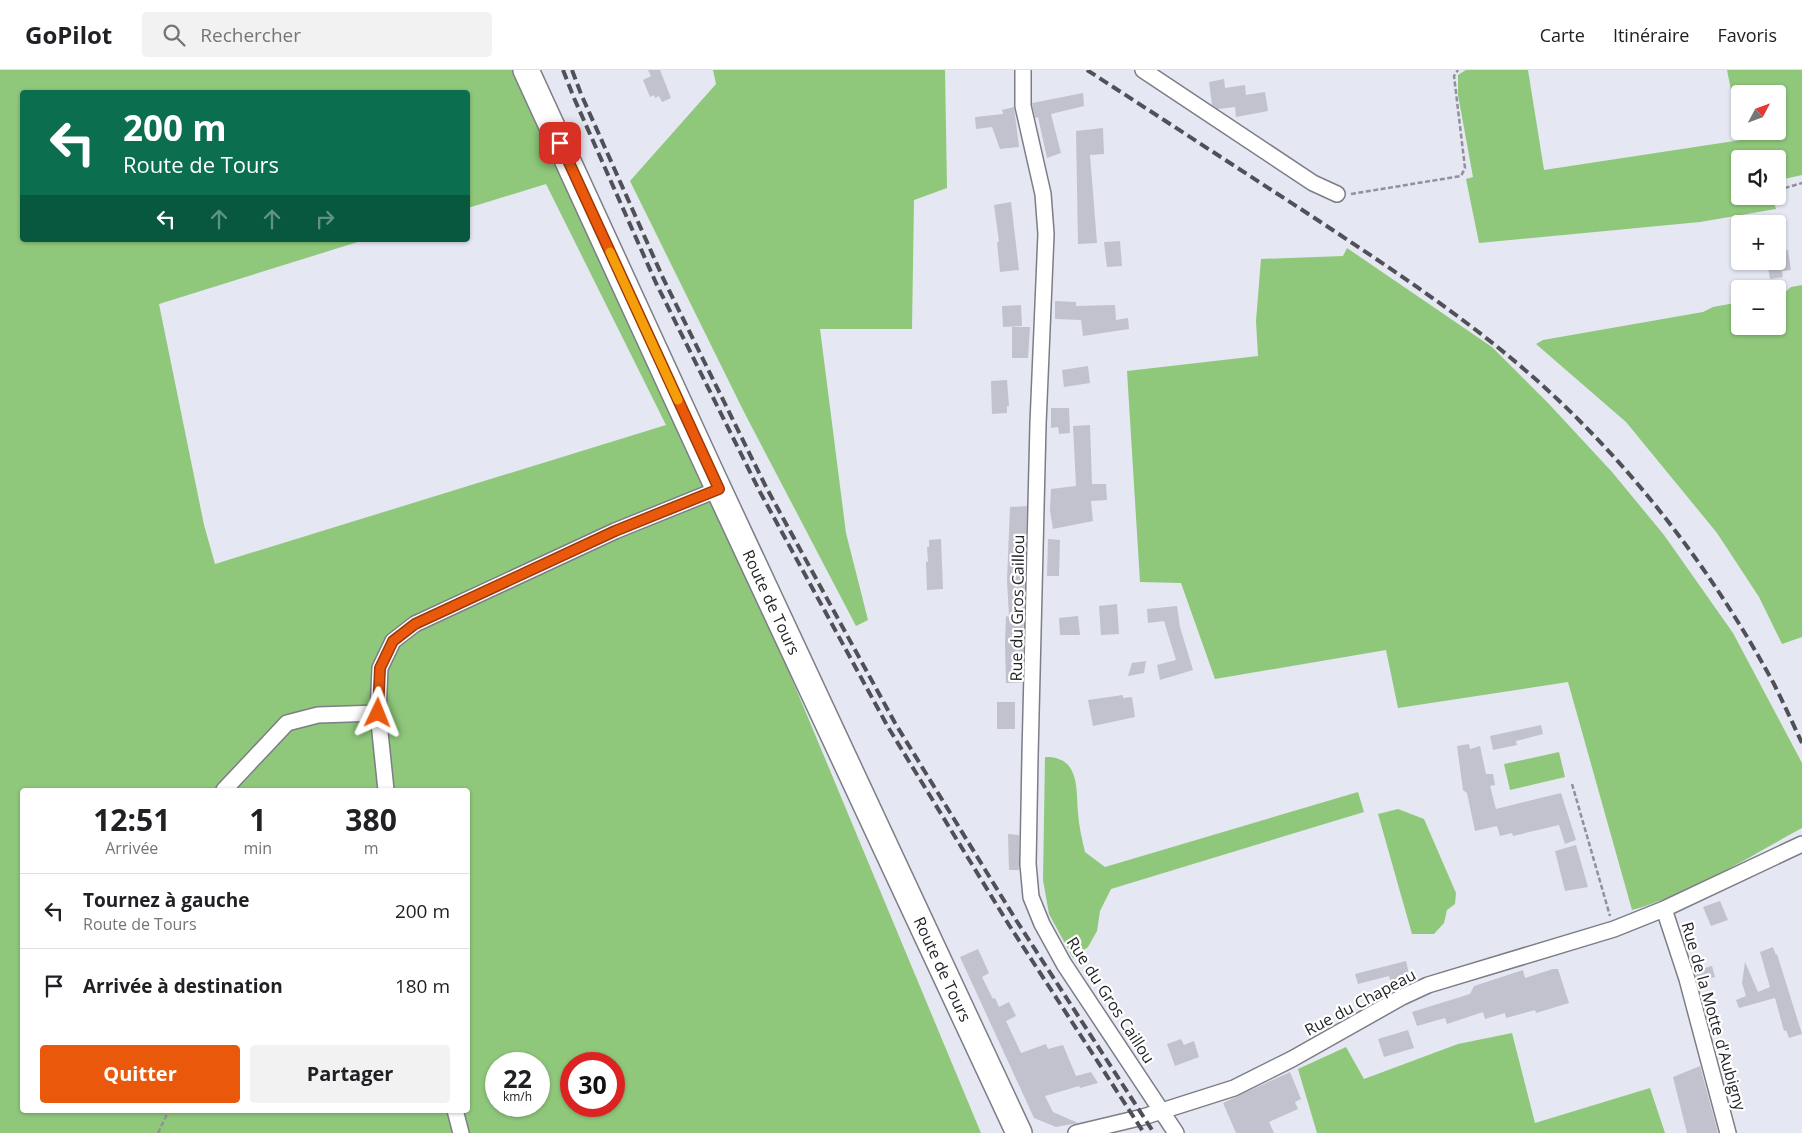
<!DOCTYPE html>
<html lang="fr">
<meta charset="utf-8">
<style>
body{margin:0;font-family:"Open Sans",sans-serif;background:#f2f2f2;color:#202124;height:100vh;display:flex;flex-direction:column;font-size:19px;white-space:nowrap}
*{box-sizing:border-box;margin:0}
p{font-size:16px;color:#757577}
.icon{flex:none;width:28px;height:28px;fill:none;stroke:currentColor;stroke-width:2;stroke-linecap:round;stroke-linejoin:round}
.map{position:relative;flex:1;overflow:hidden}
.details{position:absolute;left:20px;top:718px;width:450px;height:325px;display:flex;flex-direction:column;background:#fff;border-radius:5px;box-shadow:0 1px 4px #0004}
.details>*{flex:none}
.top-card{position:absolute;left:20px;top:20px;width:450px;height:152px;border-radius:5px;box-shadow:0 1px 4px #0004;background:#0b6e4f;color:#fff;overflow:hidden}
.needle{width:32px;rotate:49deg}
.buttons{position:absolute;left:1731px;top:15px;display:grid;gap:10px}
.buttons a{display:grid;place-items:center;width:55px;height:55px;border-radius:5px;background:#fff;box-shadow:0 1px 4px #0004;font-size:25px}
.speed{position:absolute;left:485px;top:982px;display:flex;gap:10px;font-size:25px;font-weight:700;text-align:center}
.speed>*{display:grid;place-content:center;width:65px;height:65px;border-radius:50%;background:#fff;box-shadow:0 1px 4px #0004;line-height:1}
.speed small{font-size:12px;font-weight:400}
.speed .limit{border:8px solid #d22;background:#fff;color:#111}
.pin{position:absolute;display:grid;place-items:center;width:42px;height:42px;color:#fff;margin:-21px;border-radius:10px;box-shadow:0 2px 8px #0006}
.me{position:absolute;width:55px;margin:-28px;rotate:2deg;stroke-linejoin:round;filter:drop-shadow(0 0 4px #0008)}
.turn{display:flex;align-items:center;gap:18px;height:105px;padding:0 20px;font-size:22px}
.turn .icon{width:65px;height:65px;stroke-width:2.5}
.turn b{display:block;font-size:35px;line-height:42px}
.lanes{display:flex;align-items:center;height:48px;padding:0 20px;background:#0003;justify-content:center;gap:25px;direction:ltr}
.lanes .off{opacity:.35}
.eta{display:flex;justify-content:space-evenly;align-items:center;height:85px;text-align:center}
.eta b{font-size:30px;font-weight:700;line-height:35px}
.cta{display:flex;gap:10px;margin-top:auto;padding:10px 20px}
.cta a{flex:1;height:58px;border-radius:5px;background:#ea580c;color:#fff;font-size:20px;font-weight:700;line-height:58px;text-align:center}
.cta a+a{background:#f2f2f2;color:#202124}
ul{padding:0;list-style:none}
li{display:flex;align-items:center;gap:15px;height:75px;padding:0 20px;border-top:1px solid #e0e0e0}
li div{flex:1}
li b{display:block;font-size:19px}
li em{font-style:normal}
header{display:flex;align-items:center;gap:30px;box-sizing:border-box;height:70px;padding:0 25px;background:#fff;border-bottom:1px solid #e0e0e0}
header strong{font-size:24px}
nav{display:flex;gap:28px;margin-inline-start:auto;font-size:18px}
.search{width:350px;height:45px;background:#f2f2f2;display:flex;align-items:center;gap:12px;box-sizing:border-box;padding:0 18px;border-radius:5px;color:#757577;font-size:19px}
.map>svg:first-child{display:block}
</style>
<header>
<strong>GoPilot</strong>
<div class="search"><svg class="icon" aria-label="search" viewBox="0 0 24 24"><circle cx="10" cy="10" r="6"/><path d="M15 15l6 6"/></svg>Rechercher</div>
<nav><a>Carte</a><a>Itinéraire</a><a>Favoris</a></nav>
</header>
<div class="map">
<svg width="1802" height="1063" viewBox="0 0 1802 1063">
<rect width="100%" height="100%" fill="#e5e7f2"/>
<path fill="#8fc87b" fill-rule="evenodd" d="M0 0H514L789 602 981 1063H0ZM22 22H468V138L546 114 666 355 215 494 204 455 159 234 364 170H22ZM22 720H468V1040H22ZM496 994H539V1036H496ZM571 994H614V1036H571Z
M713 0H945L947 118 914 130 912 259H820L846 463 868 550 856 556 744 342 630 111 716 14Z
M1466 0H1528L1544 100 1741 70 1727 0H1802V105L1784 109 1778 113V89H1740V126H1772L1776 139 1700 152 1479 173 1466 109 1473 107 1458 25V5ZM1740 24H1778V61H1740Z
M1347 178 1492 277 1549 334 1612 402 1664 465 1733 563 1802 693V758C1747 788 1692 823 1632 840L1568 612 1398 638 1386 580 1215 609 1181 513 1140 512 1127 301 1258 286 1256 251 1261 189 1343 186Z
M1802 215V567L1782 574 1759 527 1717 463 1626 352 1536 274 1543 270 1703 242 1713 237 1740 232V256H1778V225L1783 224 1791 217Z
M1559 682 1565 707 1510 720 1504 694Z
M1045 687C1080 686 1076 719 1078 743 1079 757 1082 769 1085 782L1105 797 1358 722 1364 742 1111 819 1100 841 1097 861 1088 877 1073 888 1049 844 1043 810Z
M1398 739 1424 749 1456 823 1455 834 1447 840 1444 853 1434 864H1412L1378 744Z
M1512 963 1535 1053 1650 1018 1665 1063H1317L1298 999 1346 977 1364 1009 1458 974Z"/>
<path fill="#c1c2cd" d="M648 0H660L671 28 662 32 659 26 655 28 654 25 650 27 643 10 651 6Z
M1224 9 1225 18 1245 15 1246 25 1265 22 1268 41 1236 47 1235 37 1218 39 1212 35 1209 12Z
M1083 23 1084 36 1051 44 1061 83 1047 88 1038 47 1035 48 1032 33Z
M1014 37 1019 77 1000 79 992 57 976 59 975 47 1003 44 1002 40Z
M1103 58 1104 84 1090 85 1097 173 1078 174 1076 61Z
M1011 132 1019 200 1000 202 997 172H999L994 135Z
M1120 171 1122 196 1107 197 1104 172Z
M1788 180 1791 200 1782 201 1783 207 1770 209 1767 191H1778V181Z
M1055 231 1076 232V236L1115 235 1116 250 1128 248 1129 259 1083 266 1081 250 1055 249Z
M1021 235 1022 256 1003 257 1002 236Z
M1012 257H1030L1028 288H1012Z
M1088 296 1090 313 1064 317 1062 300Z
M1007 310 1009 336H1007V343L992 344 991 311Z
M1051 338H1069L1070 363 1059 364 1058 357 1051 358Z
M1090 355 1092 414H1106L1107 430 1091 431 1093 451 1053 459 1050 441 1051 419 1076 416 1073 356Z
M1027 436 1022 613H1006L1005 572 1006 546 1009 547 1007 510 1010 437Z
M941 469 943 519 927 520 926 492H928L927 477H929V470Z
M1048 469 1060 470 1059 506H1047Z
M1117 534 1119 564 1101 565 1099 536Z
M1177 536 1180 557 1193 600 1160 610 1157 595 1176 590 1164 551 1148 553 1147 539Z
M1078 546 1080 565H1060L1059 548Z
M1146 591 1144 603 1128 606 1132 593Z
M1123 625V628L1132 627 1135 647 1093 656 1088 630Z
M997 632H1015V659H997Z
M1541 655 1543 664 1516 671 1517 675 1493 680 1490 666Z
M1469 674 1470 679 1480 676 1486 704H1493L1495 715 1490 716 1496 739 1561 723 1576 770 1565 774 1559 755 1513 766 1512 763 1500 766 1497 756 1475 761 1467 723 1463 720 1457 676Z
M1008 764 1019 765V800H1009Z
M1576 775 1588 817 1565 821 1555 781Z
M1720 831 1728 850 1711 856 1703 837Z
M1773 877 1776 885 1777 884 1802 964 1789 968 1786 960 1784 961 1775 928 1739 938 1736 930 1746 926 1742 913 1745 892 1758 922 1770 917 1760 882Z
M978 879 989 903 982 907 993 929 995 928 999 937 1009 932 1016 946 1006 951 1021 983 1046 974 1048 979 1063 975 1076 1006 1091 1002 1098 1013 1080 1018 1079 1016 1045 1026 1053 1042 1078 1053 1056 1057 1034 1048 960 887Z
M1406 891 1410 908 1391 913 1389 906 1358 914 1355 904Z
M1712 896 1715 907 1698 912 1694 901Z
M1553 899H1558L1569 933 1536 943 1535 940 1506 948 1505 943 1485 949 1483 942 1447 954 1445 948 1417 956 1412 942 1470 924 1474 916 1523 900 1525 908Z
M1408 960 1414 978 1384 987 1378 969Z
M1181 969 1184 975 1194 971 1199 987 1175 996 1167 974Z
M1700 996 1718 1063H1687L1673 1007Z
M1290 1002 1301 1029 1295 1032 1298 1039 1269 1052 1274 1063H1236L1223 1033Z"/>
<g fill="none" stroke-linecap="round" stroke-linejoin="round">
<defs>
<path id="minor" d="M1023 0V36L1043 124 1046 164 1038 354 1030 686 1028 794 1031 827 1042 854 1064 894 1176 1063
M1143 0 1313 113 1337 124
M224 720 287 653 318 645 378 643
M386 720 378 643 380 598 393 571 415 554 615 461 719 419
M1664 839 1687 909 1728 1063
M455 1040 461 1063
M1076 1063 1143 1047 1234 1018 1292 989 1402 927 1428 915 1614 859 1664 839 1802 774"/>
<g id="primary">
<path id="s1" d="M526 0 712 405 1019 1063"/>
</g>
</defs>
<use href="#minor" stroke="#7c7d86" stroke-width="18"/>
<use href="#primary" stroke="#7c7d86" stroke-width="28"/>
<path stroke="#909199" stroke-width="2.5" stroke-dasharray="5 2.5" stroke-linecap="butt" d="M1351 124 1461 106 1465 98 1454 6 1458 0
M1777 131 1785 118 1802 113
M1572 714 1610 846
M158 1063 169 1040"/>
<use href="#minor" stroke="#fff" stroke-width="15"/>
<use href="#primary" stroke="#fff" stroke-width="25"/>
<path stroke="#505157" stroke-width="4" stroke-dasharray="10 5" stroke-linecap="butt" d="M563 0 574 28 656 213 760 422 888 657 1009 855 1144 1063
M572 0 581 24 663 208 766 417 895 653 1016 850 1154 1063
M1087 0C1161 48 1236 97 1310 145 1390 198 1470 250 1541 314 1635 399 1714 503 1774 614 1784 634 1793 654 1802 673"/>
</g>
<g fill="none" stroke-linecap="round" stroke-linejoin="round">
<defs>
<path id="route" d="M378 643 380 598 393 571 415 554 615 461 719 419 560 73"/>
</defs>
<use href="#route" stroke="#983908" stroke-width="12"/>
<use href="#route" stroke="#ea580c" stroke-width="9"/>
<path stroke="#f59e0b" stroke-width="9" d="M610 182 678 330"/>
</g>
<g text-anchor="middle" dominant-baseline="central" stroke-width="4.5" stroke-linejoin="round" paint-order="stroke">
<g font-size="16" fill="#232428" stroke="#fff">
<text stroke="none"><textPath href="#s1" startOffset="586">Route de Tours</textPath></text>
<text transform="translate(1017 538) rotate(-89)">Rue du Gros Caillou</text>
<text stroke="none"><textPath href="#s1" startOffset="991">Route de Tours</textPath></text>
<text transform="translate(1111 930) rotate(57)">Rue du Gros Caillou</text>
<text transform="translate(1360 932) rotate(-28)">Rue du Chapeau</text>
<text transform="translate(1714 946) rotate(74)">Rue de la Motte d'Aubigny</text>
</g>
</g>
</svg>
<div class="buttons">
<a><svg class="needle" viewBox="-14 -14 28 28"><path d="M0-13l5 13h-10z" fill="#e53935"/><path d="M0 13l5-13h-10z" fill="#757577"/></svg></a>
<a><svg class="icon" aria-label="sound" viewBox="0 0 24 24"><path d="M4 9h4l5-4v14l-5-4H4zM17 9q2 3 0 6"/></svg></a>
<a>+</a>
<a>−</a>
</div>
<div class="speed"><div>22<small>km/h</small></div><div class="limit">30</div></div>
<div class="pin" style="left:560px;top:73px;background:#d93025"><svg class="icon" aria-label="arrive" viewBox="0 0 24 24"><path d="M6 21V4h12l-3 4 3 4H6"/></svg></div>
<svg class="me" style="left:378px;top:643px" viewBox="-20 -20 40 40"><path d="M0-17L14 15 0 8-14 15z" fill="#ea580c" stroke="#fff" stroke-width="4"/></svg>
<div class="top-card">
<div class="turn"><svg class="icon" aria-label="left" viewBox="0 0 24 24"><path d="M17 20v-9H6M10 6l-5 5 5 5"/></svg><div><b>200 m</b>Route de Tours</div></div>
<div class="lanes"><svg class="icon" aria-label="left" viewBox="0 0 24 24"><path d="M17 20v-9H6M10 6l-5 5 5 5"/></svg><svg class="icon off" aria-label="ahead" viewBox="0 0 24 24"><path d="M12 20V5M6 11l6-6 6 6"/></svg><svg class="icon off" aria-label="ahead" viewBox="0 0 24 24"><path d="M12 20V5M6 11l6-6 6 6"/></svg><svg class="icon off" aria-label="right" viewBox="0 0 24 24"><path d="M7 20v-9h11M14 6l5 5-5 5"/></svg></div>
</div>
<section class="details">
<div class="eta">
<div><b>12:51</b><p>Arrivée</p></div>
<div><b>1</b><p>min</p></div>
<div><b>380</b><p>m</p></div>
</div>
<ul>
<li><svg class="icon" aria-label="left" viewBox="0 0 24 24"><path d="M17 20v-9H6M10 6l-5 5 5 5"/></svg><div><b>Tournez à gauche</b><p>Route de Tours</p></div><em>200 m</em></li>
<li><svg class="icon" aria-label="arrive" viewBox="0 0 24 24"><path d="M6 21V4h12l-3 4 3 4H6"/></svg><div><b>Arrivée à destination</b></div><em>180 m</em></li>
</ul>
<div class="cta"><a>Quitter</a><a>Partager</a></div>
</section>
</div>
